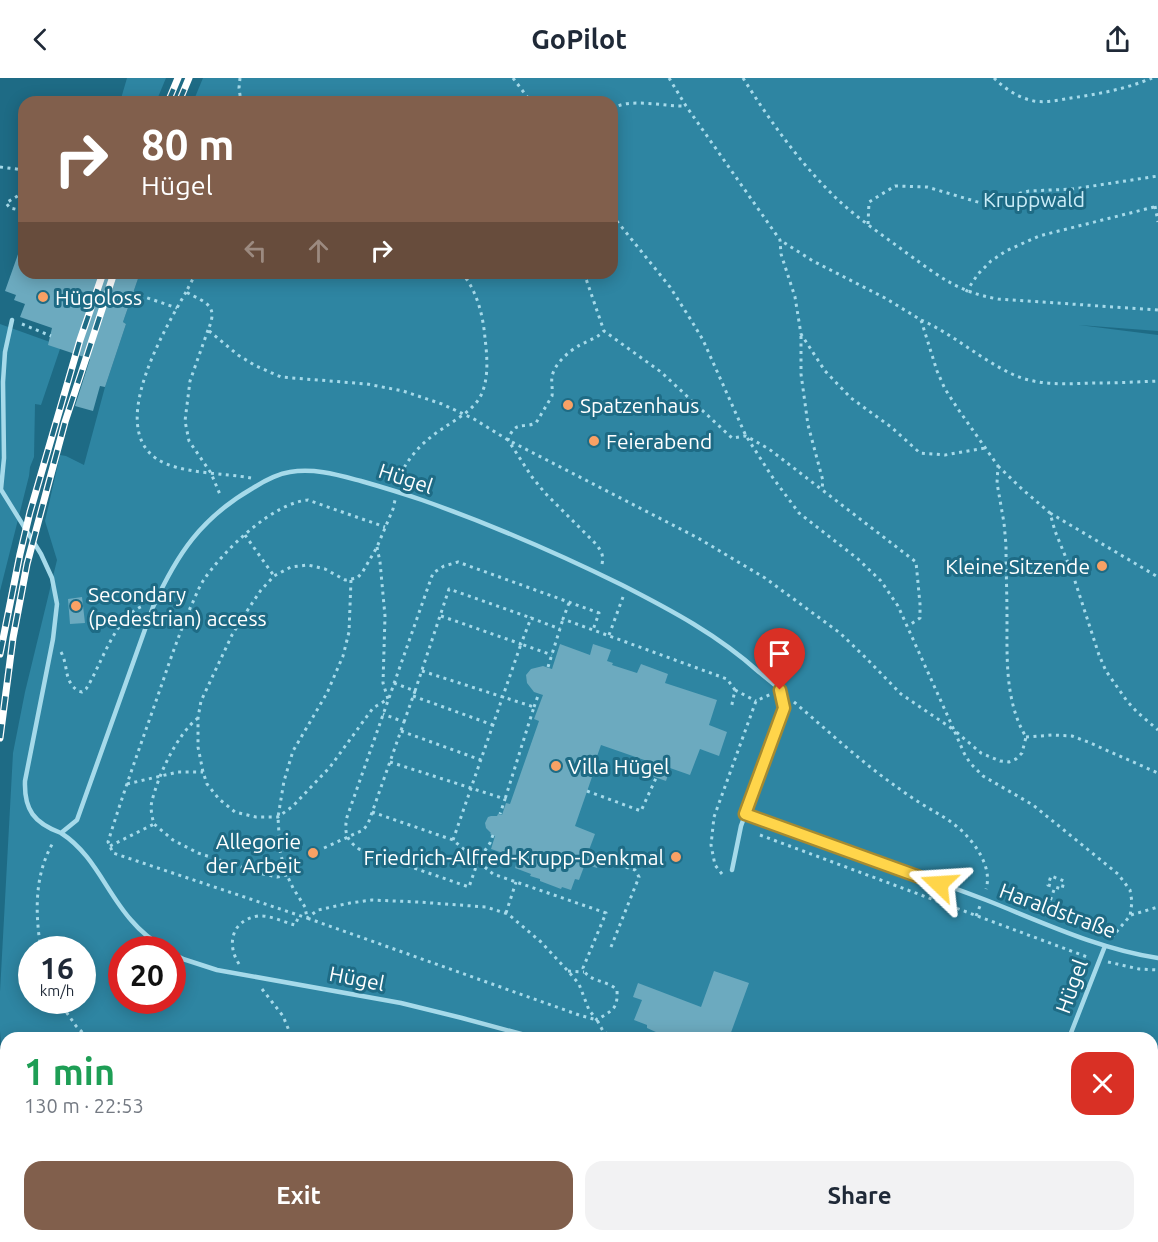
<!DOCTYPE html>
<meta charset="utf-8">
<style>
body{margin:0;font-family:Ubuntu,sans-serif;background:#f2f2f3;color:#1f2937;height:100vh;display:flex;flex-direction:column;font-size:22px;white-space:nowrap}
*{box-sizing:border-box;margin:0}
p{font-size:20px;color:#747a83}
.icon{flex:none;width:33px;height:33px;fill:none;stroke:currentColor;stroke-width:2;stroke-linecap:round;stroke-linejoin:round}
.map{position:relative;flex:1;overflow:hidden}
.panel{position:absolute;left:0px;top:954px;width:1158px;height:210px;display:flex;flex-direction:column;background:#fff;border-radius:18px 18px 0 0;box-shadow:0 3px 15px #0003}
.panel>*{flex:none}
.guide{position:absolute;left:18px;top:18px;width:600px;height:183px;border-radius:18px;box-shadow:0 3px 15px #0003;background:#815f4c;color:#fff;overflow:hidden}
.speed{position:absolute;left:18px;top:858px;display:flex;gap:12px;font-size:30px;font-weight:700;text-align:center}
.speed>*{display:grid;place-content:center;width:78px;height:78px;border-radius:50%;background:#fff;box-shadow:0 3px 15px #0003;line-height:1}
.speed small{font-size:15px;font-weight:400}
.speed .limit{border:9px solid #d22;background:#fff;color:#111}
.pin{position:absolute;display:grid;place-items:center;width:51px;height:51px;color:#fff;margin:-62px -26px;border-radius:50% 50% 50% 0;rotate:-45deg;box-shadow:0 0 6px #0007}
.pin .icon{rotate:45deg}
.me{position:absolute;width:66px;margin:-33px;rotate:290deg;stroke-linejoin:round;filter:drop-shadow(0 0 4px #0008)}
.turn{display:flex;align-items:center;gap:21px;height:126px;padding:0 24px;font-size:27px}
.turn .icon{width:78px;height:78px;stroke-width:2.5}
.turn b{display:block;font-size:42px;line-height:51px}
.lanes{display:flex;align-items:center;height:57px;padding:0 24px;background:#0003;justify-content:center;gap:30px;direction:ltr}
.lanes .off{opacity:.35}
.round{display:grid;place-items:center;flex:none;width:63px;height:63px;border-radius:18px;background:#f2f2f3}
.overview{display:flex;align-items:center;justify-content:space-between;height:102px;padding:0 24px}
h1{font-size:36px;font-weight:700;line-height:45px;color:#1e9e55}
.button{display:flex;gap:12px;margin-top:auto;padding:12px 24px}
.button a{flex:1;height:69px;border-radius:18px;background:#815f4c;color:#fff;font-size:24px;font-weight:700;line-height:69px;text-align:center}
.button a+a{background:#f2f2f3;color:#1f2937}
header{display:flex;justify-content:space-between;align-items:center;height:78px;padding:0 24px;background:#fff;font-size:27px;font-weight:700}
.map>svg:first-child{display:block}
</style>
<header><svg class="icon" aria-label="back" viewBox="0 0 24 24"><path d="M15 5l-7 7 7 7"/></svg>GoPilot<svg class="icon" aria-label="share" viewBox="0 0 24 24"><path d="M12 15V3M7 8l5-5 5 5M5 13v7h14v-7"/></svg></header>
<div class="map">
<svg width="1158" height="1164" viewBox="0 0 1158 1164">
<rect width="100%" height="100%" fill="#1e6b85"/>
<path fill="#2e85a2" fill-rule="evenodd" d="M127 0H166L156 24H120Z
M203 0H1158V253L1079 247 1158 257V1164H82L79 1158H1152V960H6V1020L0 953V914L13 675 25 614 57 482 45 443 60 377 66 378 84 387 105 309 126 246 123 244 140 195H612V24H193ZM32 872H82V922H32ZM122 872H172V922H122Z
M0 246 61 268 41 327 35 326 34 379 30 389 29 398 0 513Z
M23 1158H78L81 1164H24Z"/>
<path fill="#6197aa" stroke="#99d9ec" stroke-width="1.5" d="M260 1158H366V1164H259Z"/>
<path fill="#6caabf" d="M22 165H24V195H140L123 244 126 246 105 309 100 308 93 333 75 328 90 281 48 267 52 250 20 239 25 226 14 222 16 217 5 213Z
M82 519 85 545 70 546 68 521Z
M560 566 590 577 593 566 611 572 607 583 613 585 612 587 637 595 641 586 668 596 665 605 717 622 709 647 727 654 719 678 700 671 690 697 670 690 666 703 646 696 650 684 601 667 590 698 592 699 575 748 595 756 589 772 602 777 597 790 585 786 579 802 575 801 571 812 562 809 561 811 540 803V801L530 798 531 796 515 790 518 780 491 771 495 758 490 756 491 755 486 750 485 745 488 739 491 738H497L498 736 502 737 506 725 510 726 539 643 534 641 543 617 534 614 527 605 526 597 531 591 543 588 552 591Z
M714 893 749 905 729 960H669L647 950V947L634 942 642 922 633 919 638 905 701 929Z"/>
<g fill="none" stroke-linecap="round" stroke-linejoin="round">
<path stroke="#a6daea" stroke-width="3" stroke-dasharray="3 4.5" stroke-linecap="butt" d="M240 0 239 10 241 24
M513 0 531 24
M669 0 686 28 780 162 781 176 795 219 801 256 825 293 851 320 891 349 920 375 945 377 985 370
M743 0C770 43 799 84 836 120 858 141 884 158 908 176 940 199 958 214 998 221L1158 232
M994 0C1005 11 1019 20 1034 23 1046 25 1059 22 1071 20 1099 16 1126 11 1152 0
M612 31C628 19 666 29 686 28
M612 58 614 66 612 72
M0 89 24 92
M24 114 6 125 10 130 24 133
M1155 128 1158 144
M612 137 670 209 691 242 703 262 746 358 773 400 799 435 858 481 881 503 898 528 954 652 981 675 1000 683 1009 684 1016 681 1022 675 1026 659C1005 624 1007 581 1007 541 1007 517 1006 492 1006 467L1004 445 997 405 998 388 958 331 945 311 937 293 921 242 885 220 813 183 780 162
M868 146 869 124 895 108 927 109 981 125 1029 113 1073 111 1158 98
M196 195 186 214C206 225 219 227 208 252L238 277 256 288 281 299 367 306 403 313 442 326 474 341 508 362 698 460 765 500 840 555 866 580 901 616 954 652 964 675 970 685 983 698 1033 727 1118 796 1130 812 1132 824 1130 838 1112 859
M584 195 604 253 661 294 732 360 746 358 769 371 916 484 920 526V540L908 548
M186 214C165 251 107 348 157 381 180 396 225 395 251 400
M966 214 978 196 991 183 1006 173 1039 158 1158 128
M133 215 177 230
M921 242C953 256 980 281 1012 296 1037 308 1066 306 1094 305 1115 305 1137 304 1158 303
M22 246 51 258
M208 252 190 303 185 343 189 363 211 395 221 419
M801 258V296L808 347 823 403 822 410
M998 388 1022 411 1050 435 1055 453 1073 497 1099 577 1106 593 1127 623 1137 634 1158 652
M398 403C406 381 422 364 442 351 456 341 475 332 482 315 489 298 487 277 485 260 483 237 477 213 462 195
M1050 435 1158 499
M245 457 274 498
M377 469 380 484 385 538 383 605 388 621 373 630 330 689 293 728 278 739H256L235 734 219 721 207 706 203 694 198 669V640L201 623 232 557 247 533 261 512 274 498 291 489 308 487 325 491 345 502 357 500 362 495 377 469 393 431 395 422
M602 486C604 477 601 473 596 466L545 415 532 399 508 362C515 342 522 351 536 345L552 318C553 311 551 305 552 299 554 286 569 273 580 267 589 262 596 261 604 253
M351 502 349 554 343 578 327 615 293 673 284 703 278 739 280 773 285 793 293 810 305 829 307 840 579 937 597 942 603 953 614 960
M569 525 563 541 727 601 735 612 731 631
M441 538 521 566 531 540 560 551
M609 557 623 519
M61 574C69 589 63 602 78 613L82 614 86 611C101 588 115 538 143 528
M548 589 563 541
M422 593 534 629 505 721
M394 605 415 613 449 511 531 540
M735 612 756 623
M413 618 493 647
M794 624C827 652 859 682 894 707 901 712 909 718 917 723 934 734 952 742 966 757 979 771 992 792 986 811
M534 629 539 615
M198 640C177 656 158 698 152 723 150 730 152 739 154 746L173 762 198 775 263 796 277 799 287 797
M404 644 415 613
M401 653 481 682
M1026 659 1053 657 1072 658 1088 664 1158 695
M390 684 505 721 500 736
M127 706 178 694H203
M587 713 641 733 656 700
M372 734 453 762 493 796 606 835 583 890C587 904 608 902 617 912 618 932 612 932 597 942L589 932 579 906 568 893 541 864 508 836 486 829 418 824 372 822 350 825 318 832 307 840 113 775 108 764C125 709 145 655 164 600 172 576 181 552 191 528 195 520 198 511 203 503 222 474 272 425 308 422L385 449
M493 757 490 765 478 783 469 809 359 771C346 762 344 754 347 739L433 495 444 488 458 484 599 535 593 552
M760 757 1090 880
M453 762 521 566 552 577
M110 768 154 746
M324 770 363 752 368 746 404 644 383 636
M722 796 715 787 711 767 714 739 756 623 771 616
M1048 829 1055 809 1062 811 1064 803 1051 798 1048 807 1055 809
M506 835 516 804
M1131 837 1158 829
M976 838 980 828
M611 869 639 799 635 792 622 788
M41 872C35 835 34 796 54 763
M1108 884 1139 891 1158 892
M239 886C226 866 232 842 258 838 270 837 283 844 295 847L299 838
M568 893 584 894
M262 911 283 938 292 960
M58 922 76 948 88 960
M238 1158 239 1164
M514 1158 526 1164
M605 1164 607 1158"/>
<path stroke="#a6daea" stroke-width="4.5" d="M0 410 41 476 52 500 57 526 53 561 25 703C24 732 34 745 61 755L77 742 153 529C177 476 201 440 253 410 264 403 277 396 290 394 315 390 338 397 361 403 382 409 402 415 422 422 490 446 557 475 622 507 671 532 718 557 759 594 765 599 776 607 780 612 782 617 783 625 784 630L741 748 732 792
M1 411 4 380 3 304 5 274 12 242
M745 736C826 764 906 792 986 822 1042 844 1098 871 1158 880
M61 755C94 776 106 814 131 842 141 854 154 864 167 872
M172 875 183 881 217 892 401 925 462 940 536 960
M1069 960 1105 868"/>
<defs>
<path id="rail" d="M168 24 178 0
M179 24 189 0
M0 576 20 476 30 434 80 262 103 195
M0 660 13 560 27 486 65 344 114 195
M0 1087 6 1138
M9 1158 10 1164
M0 1161V1164"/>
</defs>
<use href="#rail" stroke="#fff" stroke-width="7"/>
<use href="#rail" stroke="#1e6b85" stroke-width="4.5" stroke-dasharray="14" stroke-linecap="butt"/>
</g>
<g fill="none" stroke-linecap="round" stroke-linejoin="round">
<defs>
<path id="route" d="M780 612 784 630 745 736 939 806"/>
</defs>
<use href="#route" stroke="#a68a30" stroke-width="15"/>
<use href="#route" stroke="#ffd54a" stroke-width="10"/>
</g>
<g fill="#f9a165" stroke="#1e6b85" stroke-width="2">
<circle cx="43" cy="219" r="6"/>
<circle cx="568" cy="327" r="6"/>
<circle cx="594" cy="363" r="6"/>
<circle cx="1102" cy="488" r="6"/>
<circle cx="76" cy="528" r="6"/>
<circle cx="556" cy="688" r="6"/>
<circle cx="313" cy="775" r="6"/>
<circle cx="676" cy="779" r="6"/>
</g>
<g text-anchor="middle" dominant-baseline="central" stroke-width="6" stroke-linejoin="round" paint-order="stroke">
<g font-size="21" fill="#cbedf8" stroke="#1e6b85">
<text x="1034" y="121">Kruppwald</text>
</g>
<g font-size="21" fill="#fff" stroke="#1e6b85" text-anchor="start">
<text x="55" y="219">Hügoloss</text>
<text x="580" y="327">Spatzenhaus</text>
<text x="606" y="363">Feierabend</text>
<text x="1090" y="488" text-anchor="end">Kleine Sitzende</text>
<text x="88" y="516">Secondary<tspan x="88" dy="24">(pedestrian) access</tspan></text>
<text x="568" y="688">Villa Hügel</text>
<text x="301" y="763" text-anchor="end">Allegorie<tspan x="301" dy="24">der Arbeit</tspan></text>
<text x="664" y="779" text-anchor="end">Friedrich-Alfred-Krupp-Denkmal</text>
</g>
<g font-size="21" fill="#fff" stroke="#1e6b85">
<text transform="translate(406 400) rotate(18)">Hügel</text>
<text transform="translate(1058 832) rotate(20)">Haraldstraße</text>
<text transform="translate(357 900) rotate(11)">Hügel</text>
<text transform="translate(1071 908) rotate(-70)">Hügel</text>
</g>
</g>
</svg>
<div class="speed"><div>16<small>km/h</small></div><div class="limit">20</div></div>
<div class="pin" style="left:780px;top:612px;background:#d93025"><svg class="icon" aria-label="arrive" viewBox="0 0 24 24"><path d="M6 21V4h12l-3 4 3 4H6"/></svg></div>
<svg class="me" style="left:939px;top:806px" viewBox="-20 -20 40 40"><path d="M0-17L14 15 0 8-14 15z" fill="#ffd54a" stroke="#fff" stroke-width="4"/></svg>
<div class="guide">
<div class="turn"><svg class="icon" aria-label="right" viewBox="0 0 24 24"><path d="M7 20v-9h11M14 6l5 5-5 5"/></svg><div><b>80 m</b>Hügel</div></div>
<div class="lanes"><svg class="icon off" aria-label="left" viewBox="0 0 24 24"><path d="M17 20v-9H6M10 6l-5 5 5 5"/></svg><svg class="icon off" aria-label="ahead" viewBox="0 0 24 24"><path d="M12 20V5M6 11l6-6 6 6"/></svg><svg class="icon" aria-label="right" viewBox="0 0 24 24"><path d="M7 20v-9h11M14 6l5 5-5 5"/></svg></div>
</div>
<section class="panel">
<div class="overview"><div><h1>1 min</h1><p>130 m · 22:53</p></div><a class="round" style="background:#d93025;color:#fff"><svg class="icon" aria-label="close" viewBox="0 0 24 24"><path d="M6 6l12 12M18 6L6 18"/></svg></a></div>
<div class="button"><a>Exit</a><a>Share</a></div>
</section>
</div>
